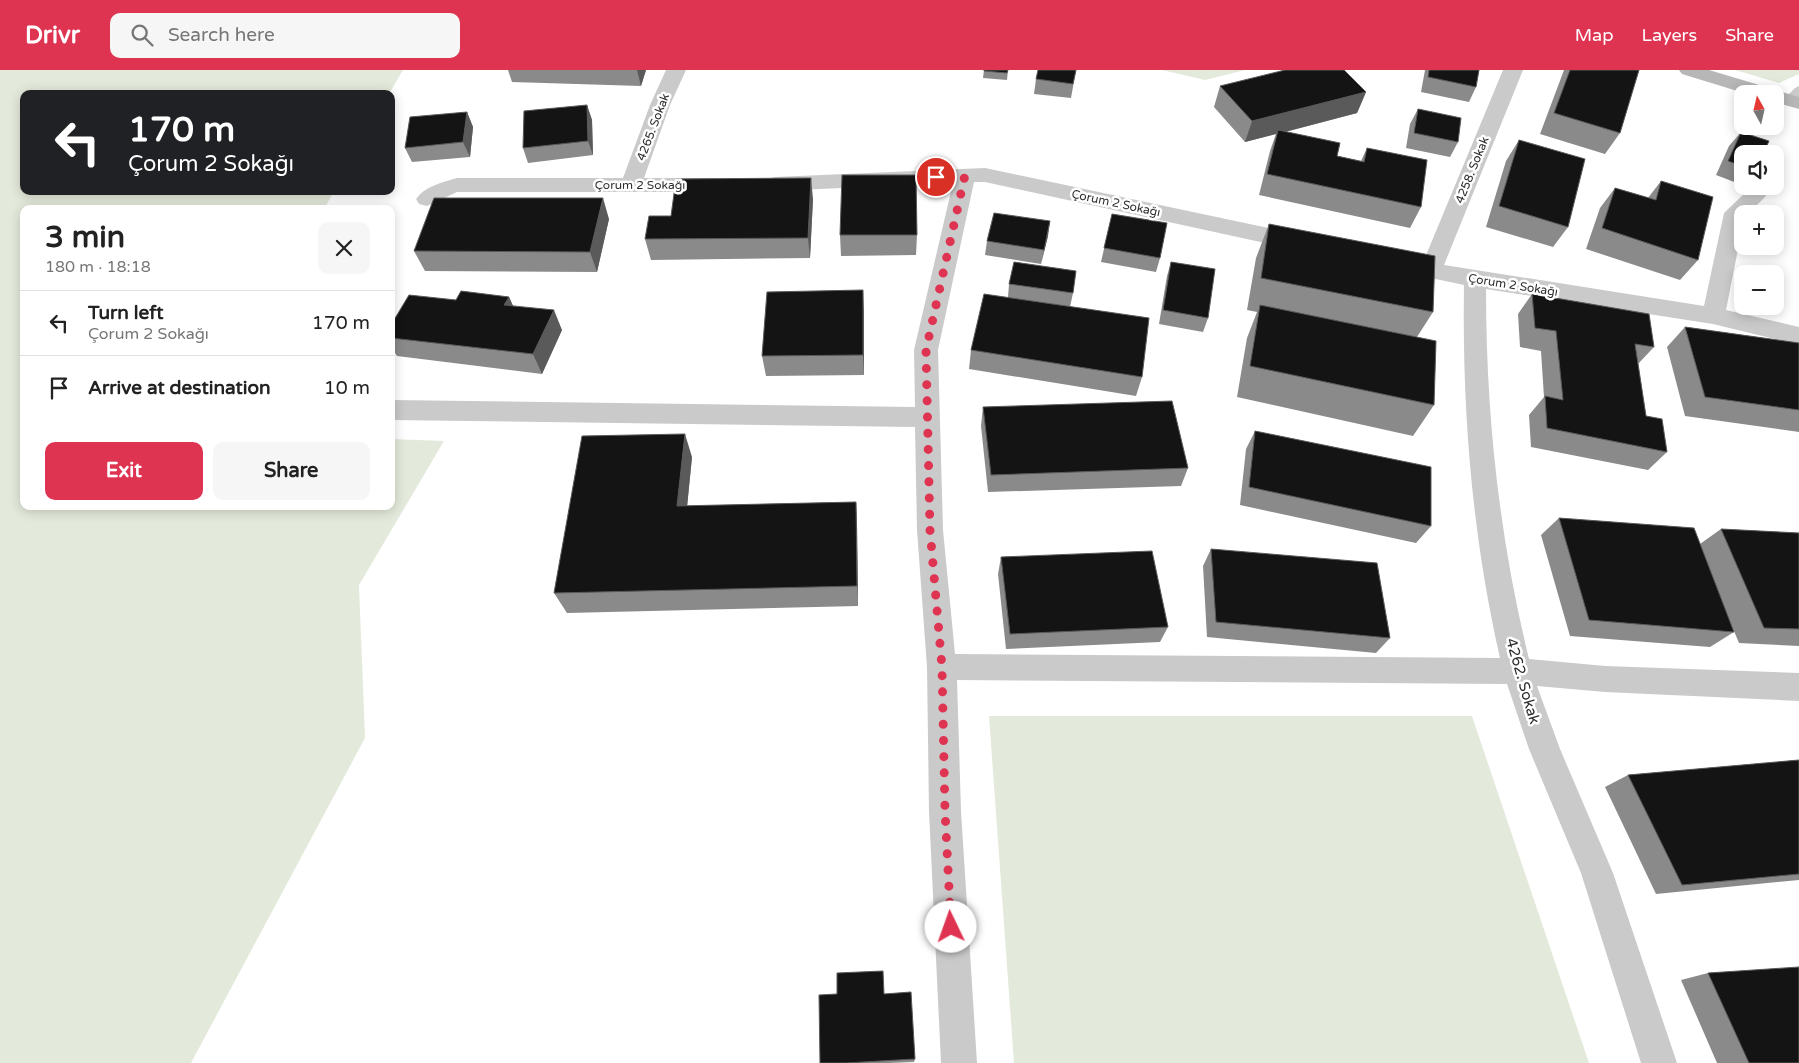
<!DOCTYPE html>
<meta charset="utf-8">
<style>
body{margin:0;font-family:"Varela Round",sans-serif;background:#f6f6f6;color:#222;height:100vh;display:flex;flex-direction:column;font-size:19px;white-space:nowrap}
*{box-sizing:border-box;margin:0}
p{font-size:16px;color:#767676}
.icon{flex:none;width:28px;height:28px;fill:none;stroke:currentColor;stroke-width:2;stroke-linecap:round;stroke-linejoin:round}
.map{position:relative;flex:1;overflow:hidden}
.sheet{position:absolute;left:20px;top:135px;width:375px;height:305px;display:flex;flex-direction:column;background:#fff;border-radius:10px;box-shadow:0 2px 12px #0003}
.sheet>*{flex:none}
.banner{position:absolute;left:20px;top:20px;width:375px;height:105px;border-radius:10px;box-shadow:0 2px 12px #0003;background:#202124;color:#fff;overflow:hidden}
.needle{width:32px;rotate:352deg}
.fabs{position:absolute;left:1734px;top:15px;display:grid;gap:10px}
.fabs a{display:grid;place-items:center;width:50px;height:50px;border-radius:10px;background:#fff;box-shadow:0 2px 12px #0003;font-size:25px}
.pin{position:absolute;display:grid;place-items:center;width:42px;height:42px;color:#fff;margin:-21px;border:2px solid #fff;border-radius:50%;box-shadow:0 1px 5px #0007}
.me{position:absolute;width:55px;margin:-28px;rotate:357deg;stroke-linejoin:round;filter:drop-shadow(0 0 4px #0008)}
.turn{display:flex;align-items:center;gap:18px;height:105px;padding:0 25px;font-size:22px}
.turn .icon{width:65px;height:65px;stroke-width:2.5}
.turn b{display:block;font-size:35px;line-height:42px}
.round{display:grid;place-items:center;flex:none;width:52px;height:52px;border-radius:10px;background:#f6f6f6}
.overview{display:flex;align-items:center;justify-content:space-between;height:85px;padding:0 25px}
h1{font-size:30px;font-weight:700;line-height:38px}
.action{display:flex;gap:10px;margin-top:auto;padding:10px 25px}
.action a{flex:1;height:58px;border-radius:10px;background:#df3451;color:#fff;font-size:20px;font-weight:700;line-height:58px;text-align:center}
.action a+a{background:#f6f6f6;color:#222}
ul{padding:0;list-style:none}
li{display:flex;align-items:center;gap:15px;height:65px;padding:0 25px;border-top:1px solid #e0e0e0}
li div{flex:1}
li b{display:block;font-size:19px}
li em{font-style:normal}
header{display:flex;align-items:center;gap:30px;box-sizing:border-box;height:70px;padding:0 25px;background:#df3451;color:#fff}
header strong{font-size:24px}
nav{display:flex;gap:28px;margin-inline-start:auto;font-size:18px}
.search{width:350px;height:45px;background:#f6f6f6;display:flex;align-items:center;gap:12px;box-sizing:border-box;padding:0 18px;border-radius:10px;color:#767676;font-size:19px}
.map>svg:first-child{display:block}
</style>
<header>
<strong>Drivr</strong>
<div class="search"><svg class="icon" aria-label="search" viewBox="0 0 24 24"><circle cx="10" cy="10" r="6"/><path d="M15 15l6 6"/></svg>Search here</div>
<nav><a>Map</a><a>Layers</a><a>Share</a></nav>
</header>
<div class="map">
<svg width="1799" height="993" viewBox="0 0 1799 993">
<rect width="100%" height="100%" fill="#fff"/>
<path fill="#e4eadb" d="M0 0H403L389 24H24V121H334L324 139H24V436H391V369L444 371 359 515 365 668 191 993H0Z
M1162 0H1245L1205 10Z
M1735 0H1799V4L1779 13Z
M989 646H1472L1589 993H1014Z"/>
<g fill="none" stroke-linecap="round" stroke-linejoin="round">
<path fill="#cacaca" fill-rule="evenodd" d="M1799 16V27L1794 33H1786V27L1795 18Z"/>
<path fill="#cacaca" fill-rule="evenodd" d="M666 0H686L670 35 644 108H712L719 110 723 115 719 120 712 122H457L427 136 419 134 416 129C425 116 443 112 457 108H623L650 35Z
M1503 0H1523L1444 195 1704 236 1724 143 1747 121 1755 119 1763 121 1766 126 1748 144H1742V159L1726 240 1799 257V275L1713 254 1486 219C1486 344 1499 467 1529 589L1605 596 1799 603V631L1605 622 1537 616 1560 679 1613 803 1677 993H1641L1581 803 1529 679 1507 614 957 610 961 741 977 993H941L929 741 927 597 917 460 915 357 391 350V330L915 337 914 280 953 113 775 121 768 119 764 114 768 109 775 107 985 98 1302 165 1310 168 1313 173 1310 178 1302 181 985 112H974L938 280 943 460 955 584 1500 588C1472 465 1462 341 1464 215L1398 201 1390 199 1387 193 1390 187 1398 185 1424 190Z"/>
<path fill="#b7b7b7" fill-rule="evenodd" d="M1679 0H1709L1799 27V39L1775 32V24H1747L1682 4Z"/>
</g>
<path fill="#8a8a8a" d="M508 0H646L641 16 512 12Z
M984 0H1008L1007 10 983 8Z
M1076 0 1071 28 1034 24 1036 9Z
M1425 0H1479L1476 17 1469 32 1421 22Z
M1564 0H1639L1620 63 1605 84 1540 64Z
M1220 16 1366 22 1357 43 1285 62 1337 86 1361 91 1367 78 1421 137 1410 158 1259 125 1270 81 1276 64 1245 72 1214 37Z
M587 35 592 50 593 85 528 93 523 78Z
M1418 39 1458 72 1450 87 1406 78 1410 54Z
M467 42 473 57 470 87 412 92 405 78Z
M1741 62 1742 84V115L1716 105 1729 76Z
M1519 70 1568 157 1553 177 1486 157 1506 91Z
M1661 111 1698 190 1680 210 1586 179 1600 138 1615 118 1648 128Z
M813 129 810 188 651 190 645 169 671 146Z
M1112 144 1160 188 1156 202 1101 192Z
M609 149 597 202 425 201 414 181Z
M1269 154 1433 242 1417 267 1434 335 1413 366 1237 327 1247 268 1257 242 1247 240 1256 188Z
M840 165H917L916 185 841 186Z
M1048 166 1041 194 985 185 987 171Z
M1171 192 1208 248 1203 262 1159 254 1167 206Z
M1009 214 1073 223 1070 237 1142 307 1136 326 969 299 971 280 1008 227Z
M1532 224 1654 277 1638 294 1646 346 1667 382 1648 400 1531 377 1529 345 1544 327 1541 281 1520 277 1518 244Z
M509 227 513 236 562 260 542 304 397 286 391 277V255L456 230Z
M864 241V305L766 306 762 286Z
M1685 257 1799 273V362L1685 346 1667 277Z
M983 337 1188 398 1181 416 988 422 981 356Z
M1255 361 1431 456 1416 473 1240 435 1246 379Z
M692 387 687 436 856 432 857 454 858 536 567 543 554 523Z
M1559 448 1700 474 1721 459 1799 463V576L1739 573 1726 542 1734 562 1710 577 1570 566 1541 465Z
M1211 479 1390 568 1376 583 1207 567 1203 496Z
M1001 487 1168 557 1160 572 1006 579 998 504Z
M1799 690V810L1656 824 1605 717 1628 705Z
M1708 903 1799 993H1717L1681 910Z
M884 924 915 989 914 992 889 993H820Z"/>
<path fill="#5a5a5a" d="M637 0H646L641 16Z
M1366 22 1357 43 1277 64 1278 60 1276 64 1245 72 1252 51Z
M587 35 592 50 593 85 588 71Z
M467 42 473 57 470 87 463 72Z
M811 108 813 129 810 188 808 168Z
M603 128 609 149 597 202 590 182Z
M1050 151 1048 166 1041 194 1044 180Z
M863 220 864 241V305L863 285Z
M509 227 518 247 504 235Z
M554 240 562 260 542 304 533 284Z
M685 364 692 387 685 458 677 436Z
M856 432 857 454 858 536 857 516Z"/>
<path fill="#141414" stroke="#5a5a5a" d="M984 0H1008L1007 3 984 1Z
M1038 0H1076L1073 14 1036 9Z
M1285 0H1344L1366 22 1252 51 1220 16Z
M1429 0H1479L1476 17 1428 7Z
M1570 0H1639L1620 63 1554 43Z
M587 35 588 71 523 78 524 41Z
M1418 39 1461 48 1458 72 1414 63Z
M467 42 463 72 405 78 410 47Z
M1278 60 1340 73 1337 86 1364 92 1367 78 1427 90 1421 137 1267 104Z
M1741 62 1769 71 1763 84H1742V96L1728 91Z
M1519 70 1585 89 1568 157 1499 136Z
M842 105H916L917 165H840Z
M811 108 808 168 645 169 649 146H671L676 109Z
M1661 111 1713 127 1698 190 1602 158 1615 118 1656 130Z
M434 128H603L590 182 414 181Z
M994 143 1050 151 1044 180 987 171Z
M1112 144 1167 153 1160 188 1104 178Z
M1269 154 1435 186 1433 242 1261 208Z
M1014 192 1076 201 1073 223 1009 214Z
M1171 192 1215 199 1208 248 1163 240Z
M863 220V285L762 286 767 222Z
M461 221 509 227 504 235 554 240 533 284 391 268V255L409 225 456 230Z
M984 224 1149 248 1142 307 971 280Z
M1532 224 1649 244 1654 277 1635 274 1646 346 1662 349 1667 382 1547 358 1545 326 1563 330 1556 261 1535 258Z
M1260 235 1436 271 1434 335 1250 296Z
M1685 257 1799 273V340L1705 327Z
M1172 331 1188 398 991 405 983 337Z
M1255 361 1431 397V456L1249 417Z
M685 364 677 436 856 432 857 516 554 523 582 366Z
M1559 448 1694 458 1734 562 1589 550Z
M1721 459 1799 463V559L1764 558Z
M1211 479 1377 493 1390 568 1216 552Z
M1152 481 1168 557 1010 564 1001 487Z
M1799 690V804L1682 815 1628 705Z
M1799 897V993H1749L1708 903Z
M883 901 884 924 911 922 915 989 846 993H820L819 925 837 924V903Z"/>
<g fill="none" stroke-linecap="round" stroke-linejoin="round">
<path stroke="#df3451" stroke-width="9" stroke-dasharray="0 16.2" d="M936 107 965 105 926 280 930 460 942 597 945 741 951 857"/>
</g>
<g text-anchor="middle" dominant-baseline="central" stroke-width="5" stroke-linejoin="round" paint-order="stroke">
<g font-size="12" fill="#2d2d2d" stroke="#fff">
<text transform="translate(653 57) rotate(-69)">4265. Sokak</text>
<text transform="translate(1472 100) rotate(-68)">4258. Sokak</text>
<text x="640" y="115">Çorum 2 Sokağı</text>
<text transform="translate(1116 133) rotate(12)">Çorum 2 Sokağı</text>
<text transform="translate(1513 215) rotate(9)">Çorum 2 Sokağı</text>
</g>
<g font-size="15" fill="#2d2d2d" stroke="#fff">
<text transform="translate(1523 611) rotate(74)">4262. Sokak</text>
</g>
</g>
</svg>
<div class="fabs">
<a><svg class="needle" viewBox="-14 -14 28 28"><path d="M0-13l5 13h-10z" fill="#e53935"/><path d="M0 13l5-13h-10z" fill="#767676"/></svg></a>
<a><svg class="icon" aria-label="sound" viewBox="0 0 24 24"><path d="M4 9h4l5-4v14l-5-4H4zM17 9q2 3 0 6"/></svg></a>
<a>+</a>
<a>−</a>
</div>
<div class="pin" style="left:936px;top:107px;background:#d93025"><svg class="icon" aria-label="arrive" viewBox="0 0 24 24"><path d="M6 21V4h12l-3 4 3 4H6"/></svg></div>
<svg class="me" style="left:951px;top:857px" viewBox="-20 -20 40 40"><circle r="19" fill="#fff"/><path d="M0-13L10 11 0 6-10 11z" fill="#df3451"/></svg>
<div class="banner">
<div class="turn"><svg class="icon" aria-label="left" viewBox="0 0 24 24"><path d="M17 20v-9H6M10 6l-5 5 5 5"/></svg><div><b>170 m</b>Çorum 2 Sokağı</div></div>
</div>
<section class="sheet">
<div class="overview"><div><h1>3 min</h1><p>180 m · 18:18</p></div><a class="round"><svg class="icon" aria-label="close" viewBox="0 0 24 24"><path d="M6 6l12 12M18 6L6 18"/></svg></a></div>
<ul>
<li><svg class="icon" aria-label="left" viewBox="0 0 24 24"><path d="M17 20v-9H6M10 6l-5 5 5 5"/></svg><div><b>Turn left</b><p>Çorum 2 Sokağı</p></div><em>170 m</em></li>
<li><svg class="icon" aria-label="arrive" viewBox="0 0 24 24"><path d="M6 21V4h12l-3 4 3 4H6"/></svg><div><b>Arrive at destination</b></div><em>10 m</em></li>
</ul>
<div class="action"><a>Exit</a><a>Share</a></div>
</section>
</div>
